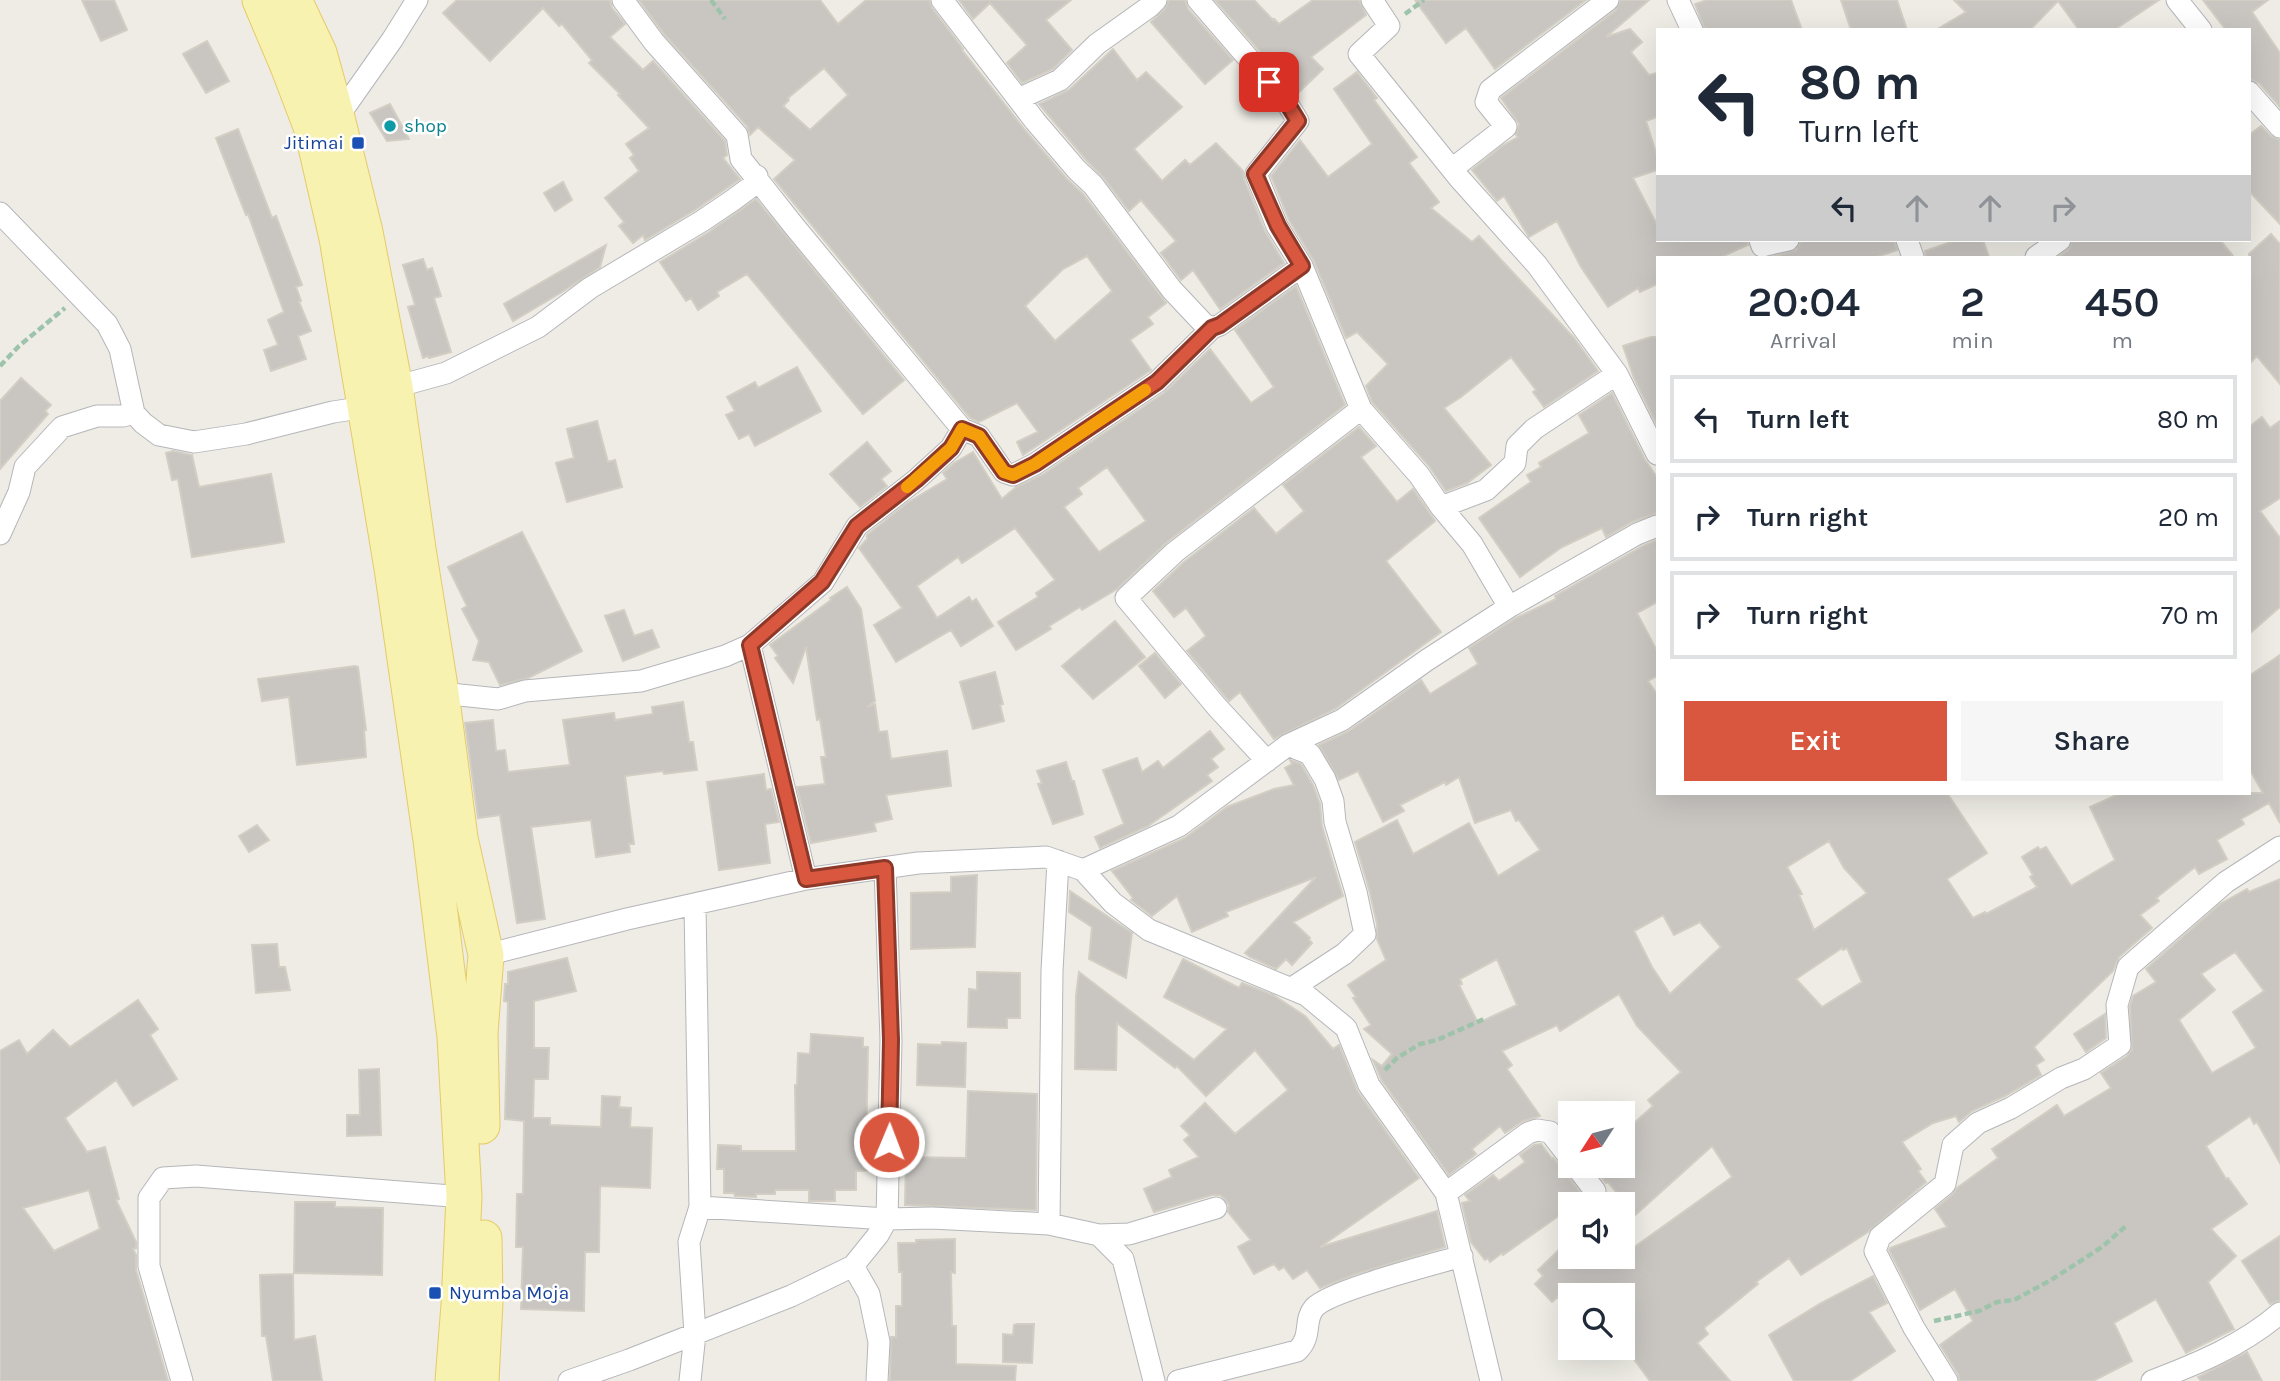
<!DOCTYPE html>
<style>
body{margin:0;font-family:Karla,sans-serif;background:#f6f6f7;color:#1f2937;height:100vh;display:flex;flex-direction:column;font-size:26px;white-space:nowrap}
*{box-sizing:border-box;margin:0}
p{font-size:23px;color:#747a83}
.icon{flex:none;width:38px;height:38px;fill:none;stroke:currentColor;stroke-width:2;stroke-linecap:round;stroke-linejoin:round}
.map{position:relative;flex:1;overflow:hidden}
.drawer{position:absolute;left:1656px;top:256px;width:595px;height:539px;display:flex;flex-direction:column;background:#fff;border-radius:0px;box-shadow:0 7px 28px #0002}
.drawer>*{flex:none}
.top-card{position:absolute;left:1656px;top:28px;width:595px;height:214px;border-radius:0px;box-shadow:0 7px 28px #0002;background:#fff;color:#1f2937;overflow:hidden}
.needle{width:46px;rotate:234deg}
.controls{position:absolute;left:1558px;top:1101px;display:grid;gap:14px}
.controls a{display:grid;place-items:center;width:77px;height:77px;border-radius:0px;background:#fff;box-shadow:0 7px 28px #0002;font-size:35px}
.pin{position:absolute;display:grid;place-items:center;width:60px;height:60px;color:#fff;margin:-30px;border-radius:14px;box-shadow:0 4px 10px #0006}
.me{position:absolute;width:77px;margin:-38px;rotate:1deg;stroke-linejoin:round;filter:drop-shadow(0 0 5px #0008)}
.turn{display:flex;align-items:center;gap:24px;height:147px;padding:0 28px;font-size:32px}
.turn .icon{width:91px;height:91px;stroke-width:2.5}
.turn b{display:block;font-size:49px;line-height:60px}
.lanes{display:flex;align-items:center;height:66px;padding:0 28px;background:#0003;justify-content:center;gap:35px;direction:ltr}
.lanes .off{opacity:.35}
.eta{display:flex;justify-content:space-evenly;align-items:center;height:119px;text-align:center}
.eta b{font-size:42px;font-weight:600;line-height:49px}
.action{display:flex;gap:14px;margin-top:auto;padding:14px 28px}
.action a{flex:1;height:80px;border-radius:0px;background:#d9573f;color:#fff;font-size:28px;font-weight:600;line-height:80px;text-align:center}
.action a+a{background:#f6f6f7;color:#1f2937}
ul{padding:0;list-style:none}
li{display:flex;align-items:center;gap:21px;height:88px;margin:0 14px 10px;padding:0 14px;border:4px solid #e0e1e3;border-radius:0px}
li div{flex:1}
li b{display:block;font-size:26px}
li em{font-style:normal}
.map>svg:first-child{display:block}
</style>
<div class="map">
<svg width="2280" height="1381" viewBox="0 0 2280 1381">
<rect width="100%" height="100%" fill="#eeece5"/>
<path fill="#c9c6c2" stroke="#d2cec3" stroke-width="2" fill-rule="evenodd" d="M82 0H114L127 30 101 41Z
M457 0H610L612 8 625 24 610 37 643 70 653 61 725 141 727 155 723 158 740 179 695 210 645 240 643 235 633 243 619 226 624 222 605 198 639 171 630 158 634 155 626 144 649 128 618 95 620 94 589 63 592 60 562 24 559 26 543 8 490 61 443 13Z
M639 0H820L838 24 866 0H929L932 8 963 49 962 50 1025 130 1067 179 1083 194 1166 303 1148 317 1153 324 1130 340 1151 370 1023 455 1017 442 1038 432 1017 403 979 422 970 418 774 179 795 160 758 127 750 135 747 126 664 34ZM824 68 848 95 810 130 783 106 789 100 788 98ZM1087 256 1112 291 1055 341 1025 306 1063 269Z
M959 0H1071L1046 20 1072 50 1053 69 1022 83 1007 63 1027 45 990 3 973 19Z
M1169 0H1185L1188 9 1233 60 1205 84 1151 22 1165 9Z
M1215 0H1254L1273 20 1274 19 1279 24 1313 0H1359L1366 15 1311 57 1323 69 1297 94Z
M1415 0H1586L1495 69 1466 28 1446 43Z
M1621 0H1649L1606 37 1630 29 1642 42 1631 52 1649 75 1657 73V117L1646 121 1657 156V170L1633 178 1657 225V240H1747L1748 245 1721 257H1657V284L1640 292 1638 288 1608 307 1581 267 1557 221 1529 237 1504 196 1497 201 1472 170 1502 146 1518 137 1516 135 1519 124 1501 98 1616 10Z
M1707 0H1791L1802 30H1705L1695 4Z
M1841 0H1897L1907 30H1851Z
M1954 0H2159L2114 30H2079L2058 1 2030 30H1936L1966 12Z
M2203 0H2268L2252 12 2280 53V107L2259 83 2249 79V30H2226Z
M207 41 229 81 206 93 183 54Z
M1113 49 1137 80 1146 72 1182 107 1134 149 1162 181 1185 160 1190 165 1216 143 1243 171 1244 179 1265 231 1284 263 1220 309 1193 270 1181 280 1161 253 1176 241 1141 200 1129 211 1103 177 1087 161 1039 104 1069 90Z
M1357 72 1377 98 1374 100 1417 157 1409 163 1439 202 1431 208 1472 242 1479 236 1574 338 1598 371 1544 407 1533 392 1536 390 1511 357 1461 397 1444 408 1491 465 1467 483 1446 491 1429 466 1372 402 1366 386 1388 364 1357 332 1346 338 1314 261 1289 220 1271 176 1300 140 1328 177 1372 144 1334 89Z
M390 104 409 139 387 141 370 113Z
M2261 126 2271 136 2280 140V224L2249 191V135Z
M238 129 272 218 276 216 302 285 296 287 301 301 299 302 311 331 298 336 306 359 271 371 264 350 278 345 268 320 284 312 248 214 246 215 216 138Z
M563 182 572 200 555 211 544 193Z
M756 199 904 380 863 414 747 274 717 292 719 296 698 310 691 298 686 301 660 262 709 232Z
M2271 234 2280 244V384L2257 356 2249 364V254Z
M1804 240H1894L1897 250 1876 257H1772L1796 250 1801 241Z
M1957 240H1983L1989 257H1926L1925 251Z
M2073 240H2220L2234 257H2058L2068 250Z
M606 245 600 267 562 292 513 321 504 304Z
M423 259 427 270 432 268 441 296 434 298 451 352 429 358 428 356 423 358 408 307 415 305 403 265Z
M1296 286 1345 405 1167 542 1117 589 1082 610 1080 607 1049 626 1051 629 1016 650 998 622 1038 597 1036 593 1055 580 1015 528 962 563 958 557 917 586 937 618 969 597 972 602 976 599 993 626 961 646 951 630 896 662 874 625 902 608 859 548 867 539V535L907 503 947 479 943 473 954 463 973 452 1002 499 1016 487 1042 475 1164 393 1210 349 1251 403 1274 387 1235 330ZM1107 467 1146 521 1099 552 1064 507 1082 494 1078 488Z
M1651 337H1657V425L1634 378 1623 346Z
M797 367 821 411 755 446 749 434 739 439 726 415 735 411 727 397 755 382 758 388Z
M21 378 51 405 45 411 48 414 0 469V401Z
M1612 393 1645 460 1657 477V513L1632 522 1606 537 1602 528 1562 547 1520 577 1479 518 1531 482 1527 475 1541 467 1539 463 1589 433 1579 415Z
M2262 417 2270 428 2280 421V498L2260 511 2280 538V607L2249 634V427Z
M597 421 608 462 615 460 622 487 567 502 556 463 574 458 567 429Z
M1359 427 1376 446 1361 457 1397 502 1413 489 1435 521 1386 561 1441 632 1335 709 1274 739 1240 692 1229 701 1187 651 1206 636 1186 608 1174 617 1153 591 1184 562 1254 508 1276 534 1304 511 1283 485Z
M867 442 891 471 881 479 887 486 860 507 830 474Z
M173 451 192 455 199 487 271 474 284 542 192 557 178 479 172 480 166 453Z
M522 532 582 651 528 678 500 685 489 662 473 660 479 641 462 609 467 606 448 567Z
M1657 540V602L1637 613 1657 651V676L1648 681 1657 694V793H1947L1987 853 1947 879 1973 918 1985 912 1986 914 2037 887 2030 877 2033 875 2022 857 2038 847 2040 850 2046 847 2071 886 2115 860 2090 807 2121 793H2263L2249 768V676L2280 655V823L2269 803 2241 819 2244 824 2217 840 2227 859 2199 874 2195 867 2156 898 2159 901 2140 915 2152 928 2119 957 2113 971 2034 1047 2044 1060 2036 1065 2041 1075 2005 1096 1972 1111 1959 1122 1956 1116 1933 1123 1902 1142 1921 1169 1918 1171 1926 1182 1868 1232 1801 1275 1789 1258 1756 1282 1758 1284 1704 1328 1708 1334 1697 1343 1730 1381H1650L1622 1343V1295H1570V1302L1566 1306 1558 1297 1552 1302 1535 1284 1543 1276 1538 1270 1570 1239V1256H1607L1612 1263 1732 1177 1712 1146 1622 1227V1204H1606L1617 1193 1608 1182 1606 1183 1592 1166H1622V1134L1653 1106 1648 1100 1681 1072 1637 1026 1619 994 1560 1031 1557 1025 1502 1051 1512 1065 1507 1069 1540 1116 1523 1121 1505 1133 1500 1126 1472 1149 1476 1154 1449 1175 1381 1079 1373 1060 1382 1066 1392 1054 1364 1029 1371 1025 1353 998 1356 997 1348 985 1386 960 1377 939V924L1369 889 1355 842 1397 820 1413 854 1469 823 1498 876 1540 850 1519 820 1516 821 1511 810 1475 823 1459 777 1446 785 1445 782 1400 805 1404 811 1383 822 1358 771 1339 780 1319 745 1349 731 1421 680 1430 694 1478 664 1469 648 1516 618 1556 599 1555 596 1643 546ZM1829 841 1844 868 1867 893 1814 930 1799 895 1802 894 1787 867ZM1663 915 1674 935 1700 922 1721 947 1670 994 1652 967 1634 931ZM1842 948 1843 950 1847 948 1862 982 1822 1007 1796 979ZM1497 959 1517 1005 1478 1023 1459 985 1462 984 1460 979Z
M847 587 861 609 875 701 867 707 875 704 879 732 887 731 891 759 947 751 951 786 886 795 892 819 874 823 876 831 811 843 797 787 825 784 821 757H826L820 719 817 720 806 647 793 683 775 658 778 656 770 645 831 600 830 598Z
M624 610 634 636 652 630 659 647 623 661 605 616Z
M1115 621 1145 657 1093 699 1062 666Z
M1155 653 1181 684 1165 698 1139 666Z
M355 666 358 667 366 730H364L366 757 297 765 289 697 262 701 258 679Z
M995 672 1003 704 1000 705 1004 721 973 729 960 682Z
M683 702 689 742H693L697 770 664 774 663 771 625 776 634 844H629L630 852 596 857 591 820 531 827 545 919 517 923 500 815 478 818 465 723 493 720 496 751 505 750 508 772 570 765 563 720 614 713 615 720 653 714 652 707Z
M1210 731 1224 749 1211 759 1218 767 1207 775 1212 781 1148 826 1100 848 1095 837 1124 824 1103 770 1137 758 1142 772 1158 761 1163 768Z
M1290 760 1301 764 1313 785 1320 804 1322 826 1332 860 1343 896 1293 922 1310 938 1309 940 1312 943 1292 965 1286 959 1276 969 1250 957 1245 953 1316 877 1226 912 1228 916 1192 932 1177 896 1152 916 1131 900 1133 898 1112 871 1185 838 1227 807 1274 789 1294 785 1285 768 1292 764Z
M1066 762 1072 781H1074L1083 814 1053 824 1038 784 1042 783 1037 771Z
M764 774 766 790 771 789 779 822 765 824 770 863 719 870 707 782Z
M257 825 269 840 249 852 239 836Z
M977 875 975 947 911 949V893L951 892V877Z
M2280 879V1163L2257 1122 2254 1124 2250 1116 2206 1146 2226 1179 2228 1178 2247 1204 2211 1229 2236 1256 2208 1282 2234 1329 2186 1353 2156 1299 2114 1323 2132 1361 2093 1381H1960L1958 1374 1940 1345 1973 1321 1955 1289 1920 1310 1889 1250 1890 1248 1947 1227 1935 1209 1953 1194 1957 1188 1998 1158 1992 1149 2057 1105 2064 1116 2111 1088 2101 1073 2127 1056 2132 1050 2130 1006 2133 996 2156 982 2146 969 2220 904 2247 889 2249 892ZM2235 952 2264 991 2233 1012 2256 1048 2212 1073 2179 1020 2215 990 2201 974Z
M1070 891 1132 933 1126 978 1089 959 1092 927 1069 912Z
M277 944 279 967H285L290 990 256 993 252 945Z
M567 958 576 991 534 1001V1048H549L548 1079H534L533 1118H550V1125L601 1127 602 1096 620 1097 619 1107 631 1108 630 1127 652 1128 650 1188 600 1186 599 1252H585L584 1311 521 1309 523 1247H516L517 1194H523L524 1121 505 1119 508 1002 504 1001 505 984H508V972Z
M1183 959 1239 988 1242 983 1273 995 1305 1016 1333 1049 1339 1045 1358 1092 1419 1178 1320 1247 1437 1211 1445 1247 1356 1274 1320 1288 1307 1270 1293 1279 1284 1267 1279 1270 1274 1264 1254 1274 1238 1247 1251 1240 1228 1212 1229 1205 1225 1199 1220 1195H1212L1154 1212 1144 1189 1172 1177 1169 1170 1199 1157 1184 1140 1190 1135 1181 1126 1205 1103 1235 1134 1288 1090 1255 1050 1206 1096 1177 1066 1175 1068 1117 1023 1116 1070 1075 1069 1076 996 1079 972 1194 1060 1227 1029 1164 997Z
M977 972 1020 973V1018H1007V1028L968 1027 969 989 977 990Z
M138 1000 158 1029 150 1035 177 1079 133 1106 116 1080 65 1118 87 1152 105 1147 119 1199 116 1200 136 1242V1248L133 1249 136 1255V1270L168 1381H0V1051L19 1040 27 1054 53 1030 70 1047ZM89 1190 100 1229 54 1251 23 1208Z
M2105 1014 2106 1038 2086 1052 2074 1034Z
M811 1034 863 1038V1047H868L866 1149H875V1170L856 1171V1190H835V1201H809V1190H775V1194H756V1197L735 1196 734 1193H724V1169H717L718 1145 741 1146V1151H796L795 1085H797L798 1053 810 1054Z
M942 1042 966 1043 965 1087 917 1085 918 1044 941 1045Z
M379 1069 381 1135 347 1136V1115H360L359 1070Z
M968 1091 1037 1094 1036 1210 905 1205 906 1157 966 1158Z
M1541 1144 1552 1159 1553 1158 1563 1169 1584 1198 1576 1204H1570V1208L1503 1255 1502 1253 1490 1262 1488 1258 1485 1260 1471 1242 1462 1203 1470 1201 1465 1195 1493 1175 1499 1181 1525 1162 1520 1155 1534 1145Z
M295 1202H335V1207L383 1208 382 1275 294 1273Z
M2280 1236V1300L2270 1304 2242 1261Z
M955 1239V1273L951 1272 952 1326H956V1364L1016 1366 1015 1381H890L891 1337H896V1306H902V1272H899L898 1243H916V1240Z
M293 1274 294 1340 315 1336 322 1381H273L266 1336H262L260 1275Z
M1873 1276 1887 1303 1869 1312 1895 1351 1850 1381H1794L1769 1335 1821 1303Z
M1017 1324H1034L1032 1363 1003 1362V1334L1013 1335 1014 1325Z
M2247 1352 2262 1381H2201L2198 1377Z"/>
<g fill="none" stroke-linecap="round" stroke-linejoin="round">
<defs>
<path id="minor" d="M623 0 654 42 737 135 741 159 794 226 962 429 979 436 1004 472 1013 475 1035 464 1157 382 1212 328
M942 0 1035 121 1077 170 1093 185 1172 290 1204 324 1212 328 1220 325 1302 266
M1198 0 1287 103 1298 121 1256 174 1277 226 1302 266 1361 409 1419 475 1441 507 1472 544 1509 607
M1372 0 1389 26 1359 54 1459 178 1537 265 1617 374 1657 454
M1678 0 1692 30
M2177 0 2201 30
M2249 92 2280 127
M1018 99 1060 80 1097 44 1149 7 1156 0
M332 120 337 118 392 40 417 0
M1452 169 1506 127 1486 102 1490 90 1608 0
M0 213 107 324 120 349 134 413
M1760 240 1762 246 1788 240
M1907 240 1913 257
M2036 257 2060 240
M395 387 446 373 538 327 590 288 702 221 733 200 752 186 757 176
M1441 507 1486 490 1515 463 1517 446 1534 429 1617 374
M0 534 19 492 25 467 62 427 97 416H123L134 413 143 423 159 435 194 442 246 434 333 412 366 407
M750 645 806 879
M441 693 498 699 525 691 641 681 725 656 750 645 823 582 857 526 916 480 951 448 962 429
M1288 745 1310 754 1325 779 1333 801 1335 822 1356 892 1365 934 1344 954 1292 988
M1267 761 1217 707 1126 598 1175 552 1361 409
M1083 870 1179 826 1288 745 1342 720 1427 660 1509 607 1637 534 1657 526
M486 955 627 919 806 879 918 863 1046 857 1083 870 1113 903 1149 930 1306 995 1346 1028 1369 1085 1446 1193 1491 1381
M1576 1166 1595 1191
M1446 1193 1528 1133 1537 1130 1550 1132 1570 1158
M700 1207 887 1219 891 1040 885 868
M1049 1224 1052 971 1058 861
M1099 1235 1129 1234 1216 1208
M853 1266 869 1294 879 1342 877 1381
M182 1381 149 1266V1198L163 1178 196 1176 464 1197
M569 1381 629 1360 791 1296 853 1266 878 1235 887 1219 932 1218 1049 1224 1099 1235 1123 1259 1154 1381
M690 1381 695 1334 689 1242 700 1207 695 905
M1178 1381 1297 1351C1313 1336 1303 1321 1314 1308 1328 1291 1435 1264 1462 1256
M1947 1381 1914 1328 1875 1251 1880 1237 1945 1184 1953 1145 1978 1123 2011 1108 2061 1078 2084 1069 2120 1045 2117 1005 2128 967 2226 882 2280 847
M2152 1381C2197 1364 2243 1345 2280 1313"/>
<path id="primary" d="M260 0 288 66 312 129 337 238 392 568 431 840 455 1037 464 1197 459 1305 453 1381
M294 0 319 53 337 118 365 232 395 387 418 549 441 693 460 838 486 955 480 1033 482 1126
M481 1381 485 1302 484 1238"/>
</defs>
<use href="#minor" stroke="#b5b6ba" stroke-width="23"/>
<use href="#primary" stroke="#e5cb67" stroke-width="37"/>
<path stroke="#9dc3ab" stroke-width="4.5" stroke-dasharray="7 3.5" stroke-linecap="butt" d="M711 0 725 19
M1405 14 1424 0
M0 366 19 346 65 308
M1385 1070 1397 1058 1420 1044 1437 1040 1484 1019
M1934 1321 1979 1311 1997 1302 2014 1300 2051 1280 2102 1247 2127 1225"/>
<use href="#minor" stroke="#fff" stroke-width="21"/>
<use href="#primary" stroke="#f8f2b0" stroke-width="35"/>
</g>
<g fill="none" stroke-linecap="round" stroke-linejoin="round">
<defs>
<path id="route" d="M889 1142 891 1040 885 868 806 879 750 645 822 582 857 526 916 480 951 448 962 429 979 436 1004 472 1013 475 1035 464 1157 382 1212 328 1220 325 1302 266 1278 226 1255 174 1298 121 1287 103 1269 82"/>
</defs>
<use href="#route" stroke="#8d3929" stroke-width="18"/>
<use href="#route" stroke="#d9573f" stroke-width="12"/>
<path stroke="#f59e0b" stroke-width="12" d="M907 487 951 448 962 429 979 436 1004 472 1013 475 1035 464 1145 390"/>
</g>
<circle fill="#0f9aa8" stroke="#fff" stroke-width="2.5" cx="390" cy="126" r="7"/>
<g fill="#1a4fb4" stroke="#fff" stroke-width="2.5">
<rect x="351" y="136" width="14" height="14" rx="3.5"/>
<rect x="428" y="1286" width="14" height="14" rx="3.5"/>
</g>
<g text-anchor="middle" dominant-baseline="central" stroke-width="5" stroke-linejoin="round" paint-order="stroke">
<g font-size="19" fill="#0d838f" stroke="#fff" text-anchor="start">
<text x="404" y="126">shop</text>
</g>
<g font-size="19" fill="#164399" stroke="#fff" text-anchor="end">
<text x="344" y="143">Jitimai</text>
<text x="449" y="1293" text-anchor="start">Nyumba Moja</text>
</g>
</g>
</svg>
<div class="controls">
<a><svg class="needle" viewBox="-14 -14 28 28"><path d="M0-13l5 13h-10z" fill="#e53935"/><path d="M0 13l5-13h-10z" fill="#747a83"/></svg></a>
<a><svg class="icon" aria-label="sound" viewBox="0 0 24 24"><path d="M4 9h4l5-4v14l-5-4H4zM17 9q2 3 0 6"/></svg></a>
<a><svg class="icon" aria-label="search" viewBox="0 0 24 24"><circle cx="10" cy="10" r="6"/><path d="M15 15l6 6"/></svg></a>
</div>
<div class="pin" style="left:1269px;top:82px;background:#d93025"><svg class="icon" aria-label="arrive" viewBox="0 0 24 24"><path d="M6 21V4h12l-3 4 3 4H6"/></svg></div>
<svg class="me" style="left:889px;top:1142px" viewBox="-20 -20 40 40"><circle r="17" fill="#d9573f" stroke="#fff" stroke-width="3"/><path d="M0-11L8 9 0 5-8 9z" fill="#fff"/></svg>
<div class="top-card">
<div class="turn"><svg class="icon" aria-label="left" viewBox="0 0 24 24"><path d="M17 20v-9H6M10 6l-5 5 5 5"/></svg><div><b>80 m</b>Turn left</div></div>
<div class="lanes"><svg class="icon" aria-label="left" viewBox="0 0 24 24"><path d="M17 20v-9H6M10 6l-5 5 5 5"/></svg><svg class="icon off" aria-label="ahead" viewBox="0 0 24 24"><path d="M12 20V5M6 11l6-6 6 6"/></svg><svg class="icon off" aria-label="ahead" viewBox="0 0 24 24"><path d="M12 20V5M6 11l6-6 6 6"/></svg><svg class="icon off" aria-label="right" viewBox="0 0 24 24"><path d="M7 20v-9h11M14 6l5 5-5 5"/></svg></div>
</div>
<section class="drawer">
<div class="eta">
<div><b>20:04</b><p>Arrival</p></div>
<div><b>2</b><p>min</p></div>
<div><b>450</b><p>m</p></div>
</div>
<ul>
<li><svg class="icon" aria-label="left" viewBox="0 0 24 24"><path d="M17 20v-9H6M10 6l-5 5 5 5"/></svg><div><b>Turn left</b></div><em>80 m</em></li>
<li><svg class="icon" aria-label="right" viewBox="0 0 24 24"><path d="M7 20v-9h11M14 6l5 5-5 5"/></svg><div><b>Turn right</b></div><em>20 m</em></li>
<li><svg class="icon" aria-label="right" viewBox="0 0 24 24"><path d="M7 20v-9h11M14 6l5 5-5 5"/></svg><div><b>Turn right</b></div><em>70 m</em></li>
</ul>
<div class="action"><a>Exit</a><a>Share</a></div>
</section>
</div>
